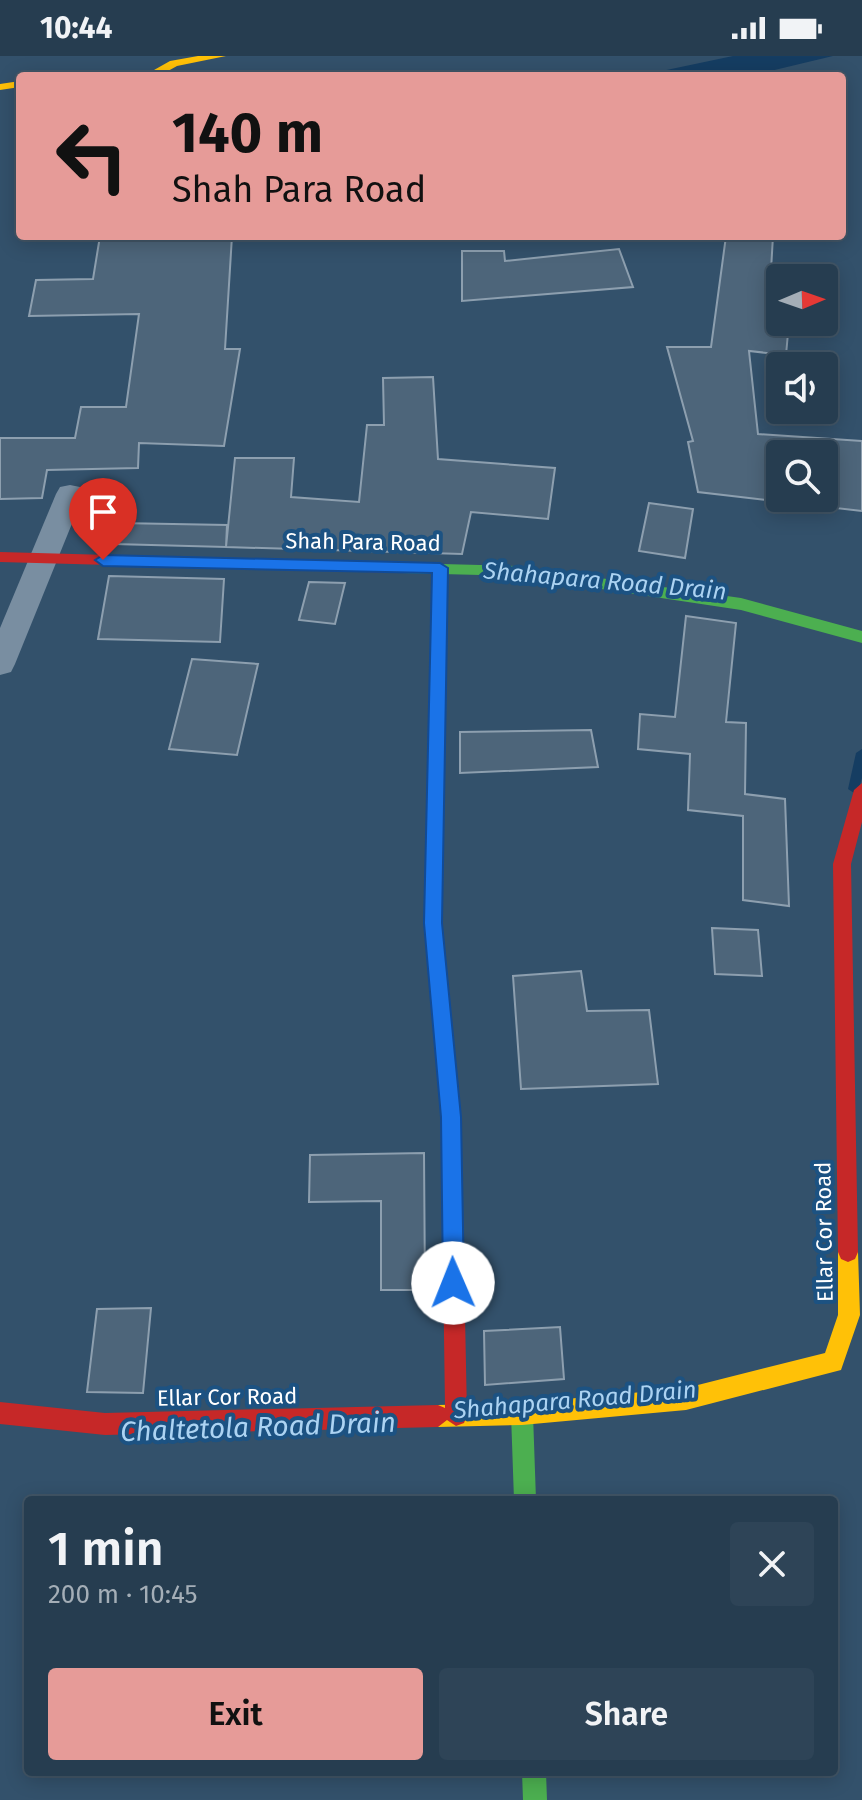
<!DOCTYPE html>
<meta charset="utf-8">
<style>
body{margin:0;font-family:"Fira Sans",sans-serif;background:#2e4457;color:#f1f3f6;height:100vh;display:flex;flex-direction:column;font-size:30px;white-space:nowrap}
*{box-sizing:border-box;margin:0}
p{font-size:26px;color:#a4aeb7}
.icon{flex:none;width:44px;height:44px;fill:none;stroke:currentColor;stroke-width:2;stroke-linecap:round;stroke-linejoin:round}
.map{position:relative;flex:1;overflow:hidden}
.details{position:absolute;left:24px;top:1440px;width:814px;height:280px;display:flex;flex-direction:column;background:#263d50;border-radius:8px;box-shadow:0 4px 20px #0003,0 0 0 2px #425667}
.details>*{flex:none}
.guide{position:absolute;left:16px;top:16px;width:830px;height:168px;border-radius:8px;box-shadow:0 4px 20px #0003,0 0 0 2px #425667;background:#e69b98;color:#111;overflow:hidden}
.needle{width:52px;rotate:88deg}
.controls{position:absolute;left:766px;top:208px;display:grid;gap:16px}
.controls a{display:grid;place-items:center;width:72px;height:72px;border-radius:8px;background:#263d50;box-shadow:0 4px 20px #0003,0 0 0 2px #425667;font-size:40px}
.pin{position:absolute;display:grid;place-items:center;width:68px;height:68px;color:#fff;margin:-82px -34px;border-radius:50% 50% 50% 0;rotate:-45deg;box-shadow:0 0 8px #0007}
.pin .icon{rotate:45deg}
.me{position:absolute;width:88px;margin:-44px;rotate:359deg;stroke-linejoin:round;filter:drop-shadow(0 0 6px #0008)}
.turn{display:flex;align-items:center;gap:28px;height:168px;padding:0 24px;font-size:36px}
.turn .icon{width:104px;height:104px;stroke-width:2.5}
.turn b{display:block;font-size:56px;line-height:68px}
.round{display:grid;place-items:center;flex:none;width:84px;height:84px;border-radius:8px;background:#2e4457}
.headline{display:flex;align-items:center;justify-content:space-between;height:136px;padding:0 24px}
h1{font-size:48px;font-weight:600;line-height:60px}
.button{display:flex;gap:16px;margin-top:auto;padding:16px 24px}
.button a{flex:1;height:92px;border-radius:8px;background:#e69b98;color:#111;font-size:32px;font-weight:600;line-height:92px;text-align:center}
.button a+a{background:#2e4457;color:#f1f3f6}
.status{display:flex;justify-content:space-between;align-items:center;height:56px;padding:0 40px;background:#263d50;direction:ltr}
.status svg{height:22px;fill:currentColor}
.map>svg:first-child{display:block}
</style>
<div class="status"><b>10:44</b><svg viewBox="0 0 49 12"><path d="M0 12V9h3v3zM5 12V6h3v6zM10 12V3h3v9zM15 12V0h3v12zM26 1h20v11H26zM47 4h2v5h-2z"/></svg></div>
<div class="map">
<svg width="862" height="1744" viewBox="0 0 862 1744">
<rect width="100%" height="100%" fill="#33516b"/>
<path fill="#153d62" d="M733 0H833L750 20H638Z"/>
<g fill="none" stroke-linecap="round" stroke-linejoin="round">
<path fill="#153d62" fill-rule="evenodd" d="M862 693V722L858 736 854 737 848 733 856 697Z"/>
</g>
<path fill="#4d657a" stroke="#8d9faf" stroke-width="2" fill-rule="evenodd" d="M100 180H232L225 293H240L224 390 139 387 138 412 47 414 42 442 0 443V382H75L81 351H126L139 258 29 260 36 224 93 223Z
M726 180H773L771 214 794 216 793 222H780V266H789L786 299 749 295 758 378 862 385V455L698 436 688 386 693 385 667 291H711ZM780 398H824V442H780Z
M619 193 633 231 462 245V195H504L505 205Z
M433 321 438 403 555 412 548 463 471 456 462 498 226 491 235 402H294L291 441 359 446 367 369H384L383 322Z
M649 447 693 453 685 502 639 495Z
M118 467 227 469 226 491 114 488Z
M109 520 224 523 220 586 98 583Z
M309 526 345 527 335 568 299 564Z
M686 560 736 567 726 666 746 667 745 738 785 743 789 850 743 844V760L688 754 690 698 638 693 640 658 675 661Z
M192 603 258 608 237 699 169 693Z
M591 674 598 711 460 717V676Z
M712 872 758 874 762 920 715 918Z
M581 915 587 955 649 954 658 1028 521 1033 513 920Z
M424 1097 425 1234H381V1145L309 1146 310 1099Z
M151 1252 143 1337 87 1336 97 1253Z
M560 1271 564 1323 485 1329 484 1275Z"/>
<g fill="none" stroke-linecap="round" stroke-linejoin="round">
<path fill="#798ea1" fill-rule="evenodd" d="M70 429 80 431 84 438 15 608 11 616 0 619V572L56 438 60 431Z"/>
<path fill="#4caf50" fill-rule="evenodd" d="M402 507 515 510 741 542 862 575V587L741 554 515 520 402 517 394 512Z
M522 1347 530 1350 533 1358 536 1444H514L511 1358 514 1350Z
M522 1716H546L547 1744H523Z"/>
<path fill="#ffc107" fill-rule="evenodd" d="M198 0H226L177 10 159 20H120L126 17 154 14 170 5Z
M20 25V31L0 34V28Z
M440 507 448 512 442 868 439 873H427L424 868 432 512Z
M848 1186 855 1189 858 1196 860 1259 841 1314 686 1354 522 1369 438 1371 430 1368 427 1360 430 1352 438 1349 522 1347 686 1332 825 1297 838 1259V1196L841 1189Z"/>
<path fill="#c62828" fill-rule="evenodd" d="M0 496 402 507 410 512 402 517 0 506Z
M862 727V766L851 808 858 1196 855 1203 848 1206 841 1203 838 1196 833 808 854 734Z
M433 860 439 863 442 868 461 1061 467 1359 464 1367 456 1370 447 1364 438 1371 105 1379 0 1368V1346L105 1357 438 1349 445 1352 441 1061 424 868 427 863Z"/>
</g>
<path fill="#1a73e8" stroke="#114b97" stroke-width="2" d="M103 499 440 507 448 512 442 867 461 1061 464 1227 461 1235 453 1238 446 1235 443 1227 441 1061 424 867 432 517 103 510 95 504Z"/>
<g text-anchor="middle" dominant-baseline="central" stroke-width="8" stroke-linejoin="round" paint-order="stroke">
<g font-size="22" fill="#fff" stroke="#1c5282">
<text transform="translate(363 486) rotate(1)">Shah Para Road</text>
<text transform="translate(824 1176) rotate(-91)">Ellar Cor Road</text>
<text transform="translate(227 1341) rotate(-1)">Ellar Cor Road</text>
</g>
<g font-size="24" font-style="italic" fill="#acd3f2" stroke="#1c5282">
<text transform="translate(605 525) rotate(5)">Shahapara Road Drain</text>
<text transform="translate(575 1344) rotate(-5)">Shahapara Road Drain</text>
</g>
<g font-size="28" font-style="italic" fill="#acd3f2" stroke="#1c5282">
<text transform="translate(258 1371) rotate(-2)">Chaltetola Road Drain</text>
</g>
</g>
</svg>
<div class="controls">
<a><svg class="needle" viewBox="-14 -14 28 28"><path d="M0-13l5 13h-10z" fill="#e53935"/><path d="M0 13l5-13h-10z" fill="#a4aeb7"/></svg></a>
<a><svg class="icon" aria-label="sound" viewBox="0 0 24 24"><path d="M4 9h4l5-4v14l-5-4H4zM17 9q2 3 0 6"/></svg></a>
<a><svg class="icon" aria-label="search" viewBox="0 0 24 24"><circle cx="10" cy="10" r="6"/><path d="M15 15l6 6"/></svg></a>
</div>
<div class="pin" style="left:103px;top:504px;background:#d93025"><svg class="icon" aria-label="arrive" viewBox="0 0 24 24"><path d="M6 21V4h12l-3 4 3 4H6"/></svg></div>
<svg class="me" style="left:453px;top:1227px" viewBox="-20 -20 40 40"><circle r="19" fill="#fff"/><path d="M0-13L10 11 0 6-10 11z" fill="#1a73e8"/></svg>
<div class="guide">
<div class="turn"><svg class="icon" aria-label="left" viewBox="0 0 24 24"><path d="M17 20v-9H6M10 6l-5 5 5 5"/></svg><div><b>140 m</b>Shah Para Road</div></div>
</div>
<section class="details">
<div class="headline"><div><h1>1 min</h1><p>200 m · 10:45</p></div><a class="round"><svg class="icon" aria-label="close" viewBox="0 0 24 24"><path d="M6 6l12 12M18 6L6 18"/></svg></a></div>
<div class="button"><a>Exit</a><a>Share</a></div>
</section>
</div>
